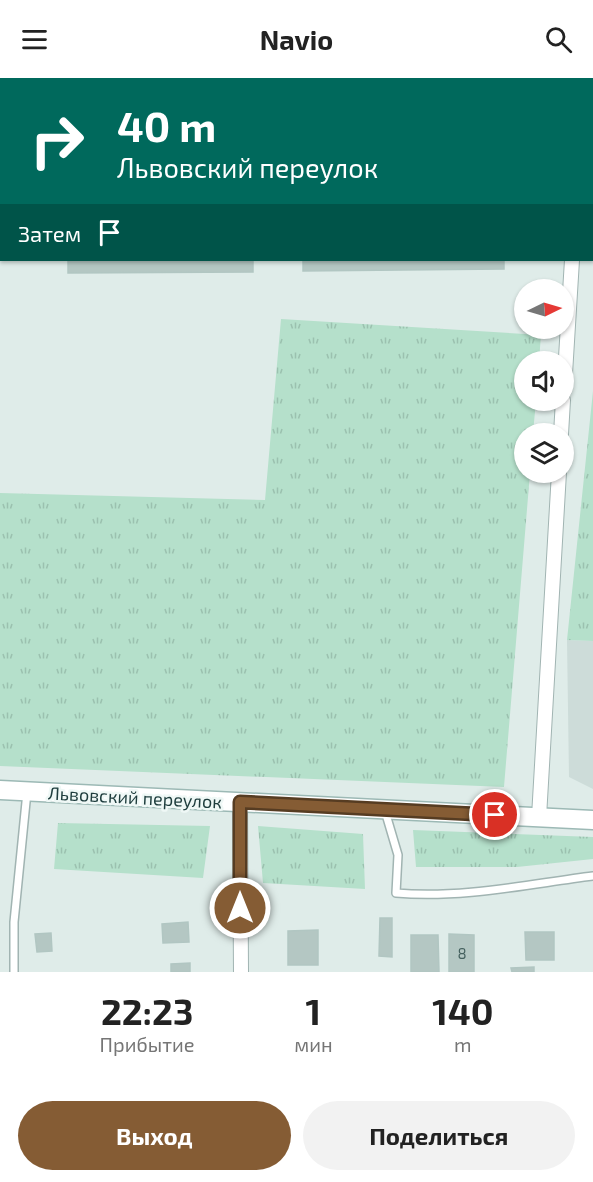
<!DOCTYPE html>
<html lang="ru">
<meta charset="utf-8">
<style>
body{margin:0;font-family:"Exo 2",sans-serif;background:#f2f2f2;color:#222;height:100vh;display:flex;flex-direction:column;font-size:22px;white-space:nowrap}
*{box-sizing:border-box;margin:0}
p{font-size:20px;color:#767676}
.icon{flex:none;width:33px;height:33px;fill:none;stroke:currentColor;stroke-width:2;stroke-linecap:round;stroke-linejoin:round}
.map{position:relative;height:894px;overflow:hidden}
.details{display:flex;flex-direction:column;background:#fff;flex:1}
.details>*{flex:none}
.hud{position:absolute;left:0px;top:0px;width:594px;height:183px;box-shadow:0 2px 4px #0004;background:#00695c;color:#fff;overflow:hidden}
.needle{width:39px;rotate:85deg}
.buttons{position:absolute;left:514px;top:201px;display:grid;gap:12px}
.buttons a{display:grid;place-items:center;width:60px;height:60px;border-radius:50%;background:#fff;box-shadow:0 2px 4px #0004;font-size:30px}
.pin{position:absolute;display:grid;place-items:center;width:51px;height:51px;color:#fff;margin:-26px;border:3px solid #fff;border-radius:50%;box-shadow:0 2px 6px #0007}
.me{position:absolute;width:66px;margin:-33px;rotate:0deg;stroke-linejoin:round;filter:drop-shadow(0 0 4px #0008)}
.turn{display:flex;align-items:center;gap:21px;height:126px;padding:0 18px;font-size:27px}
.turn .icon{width:78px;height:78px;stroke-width:2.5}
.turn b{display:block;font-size:42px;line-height:51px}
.then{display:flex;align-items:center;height:57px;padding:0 18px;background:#0003;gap:12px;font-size:22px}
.eta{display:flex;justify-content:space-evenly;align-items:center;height:102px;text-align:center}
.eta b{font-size:36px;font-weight:700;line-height:42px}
.cta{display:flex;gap:12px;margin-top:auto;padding:12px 18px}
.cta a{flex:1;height:69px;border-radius:36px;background:#855c34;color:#fff;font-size:24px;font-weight:700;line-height:69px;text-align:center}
.cta a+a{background:#f2f2f2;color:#222}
header{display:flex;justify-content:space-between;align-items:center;height:78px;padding:0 18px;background:#fff;font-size:27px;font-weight:700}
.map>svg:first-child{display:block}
</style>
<header><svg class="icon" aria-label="menu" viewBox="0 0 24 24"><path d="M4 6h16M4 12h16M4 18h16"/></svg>Navio<svg class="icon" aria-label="search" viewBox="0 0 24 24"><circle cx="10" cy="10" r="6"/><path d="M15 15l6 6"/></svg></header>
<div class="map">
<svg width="593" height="894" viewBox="0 0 593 894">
<defs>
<pattern id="grass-tufts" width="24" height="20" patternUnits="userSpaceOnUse" patternTransform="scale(1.5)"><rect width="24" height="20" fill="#b5e0cb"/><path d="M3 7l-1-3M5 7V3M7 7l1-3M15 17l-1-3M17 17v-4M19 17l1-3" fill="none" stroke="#9bc1af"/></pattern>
</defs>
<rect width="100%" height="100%" fill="#dfece9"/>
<path fill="#cddcd9" d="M567 562 593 563V711L569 699Z"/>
<path fill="url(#grass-tufts)" d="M281 241 541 257 539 283 525 284V322L536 323 533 355 525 356V394L530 395 504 709 0 688V415L265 422Z
M593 313V563L567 562Z
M58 745 210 748 203 800 54 791Z
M258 748 363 756 365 811 263 805Z
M413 752 593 759V781L517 789H416Z"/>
<path fill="#b4c7c3" stroke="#b1c6c2" stroke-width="1.5" d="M68 182H253V194L68 195Z
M303 182H504V191L303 193Z
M380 840H392V879L379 878Z
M188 844 189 864 163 865 162 846Z
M318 852V887H288V853Z
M525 854H554V882H526Z
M51 855 52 873 37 874 35 856Z
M449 856 474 857V894H449Z
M411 857H438L439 894H411Z
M190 885V894H171V886Z
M534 889V894H512L511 890Z"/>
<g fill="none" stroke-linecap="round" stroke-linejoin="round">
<defs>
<path id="lane" d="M385 733 398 777 396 815C461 821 529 806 593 798
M14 894V844L27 714"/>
<path id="street" d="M582 2V0
M564 312 572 182
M561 356 563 322
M240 724 241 894
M539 739 559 394"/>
<path id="secondary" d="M0 712 593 742"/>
</defs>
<use href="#lane" stroke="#a1b4b2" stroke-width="10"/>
<use href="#street" stroke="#a1b4b2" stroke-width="16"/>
<use href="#secondary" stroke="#9cb9b5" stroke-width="21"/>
<use href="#lane" stroke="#fff" stroke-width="7"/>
<use href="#street" stroke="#fff" stroke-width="14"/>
<use href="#secondary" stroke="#fff" stroke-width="18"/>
</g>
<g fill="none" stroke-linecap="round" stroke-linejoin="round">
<defs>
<path id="route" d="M240 830V724L495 737"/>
</defs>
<use href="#route" stroke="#563c22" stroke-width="15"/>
<use href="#route" stroke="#855c34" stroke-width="10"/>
</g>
<g text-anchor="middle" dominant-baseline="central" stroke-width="5" stroke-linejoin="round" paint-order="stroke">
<g font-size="15" fill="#44605e">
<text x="462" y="875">8</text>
</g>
<g font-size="18" fill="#1e3d3d" stroke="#eff8f6">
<text transform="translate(135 719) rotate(3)">Львовский переулок</text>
</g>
</g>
</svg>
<div class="buttons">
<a><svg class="needle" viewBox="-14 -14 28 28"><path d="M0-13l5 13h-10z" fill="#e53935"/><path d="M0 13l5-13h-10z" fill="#767676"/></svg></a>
<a><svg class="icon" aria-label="sound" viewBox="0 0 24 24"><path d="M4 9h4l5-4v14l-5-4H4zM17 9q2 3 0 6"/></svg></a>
<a><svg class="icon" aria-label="layers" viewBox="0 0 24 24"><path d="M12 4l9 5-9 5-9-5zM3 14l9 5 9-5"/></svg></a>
</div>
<div class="pin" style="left:495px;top:737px;background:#d93025"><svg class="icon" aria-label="arrive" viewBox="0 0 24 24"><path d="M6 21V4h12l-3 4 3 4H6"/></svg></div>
<svg class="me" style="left:240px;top:830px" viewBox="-20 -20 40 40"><circle r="17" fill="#855c34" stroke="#fff" stroke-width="3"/><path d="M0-11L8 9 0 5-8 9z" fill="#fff"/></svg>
<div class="hud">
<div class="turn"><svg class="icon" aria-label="right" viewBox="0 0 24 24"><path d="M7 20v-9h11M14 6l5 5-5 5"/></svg><div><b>40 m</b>Львовский переулок</div></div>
<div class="then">Затем<svg class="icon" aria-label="arrive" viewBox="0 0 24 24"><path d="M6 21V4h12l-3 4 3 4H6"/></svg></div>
</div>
</div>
<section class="details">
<div class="eta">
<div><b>22:23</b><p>Прибытие</p></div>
<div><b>1</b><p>мин</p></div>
<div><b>140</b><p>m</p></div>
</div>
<div class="cta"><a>Выход</a><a>Поделиться</a></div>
</section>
